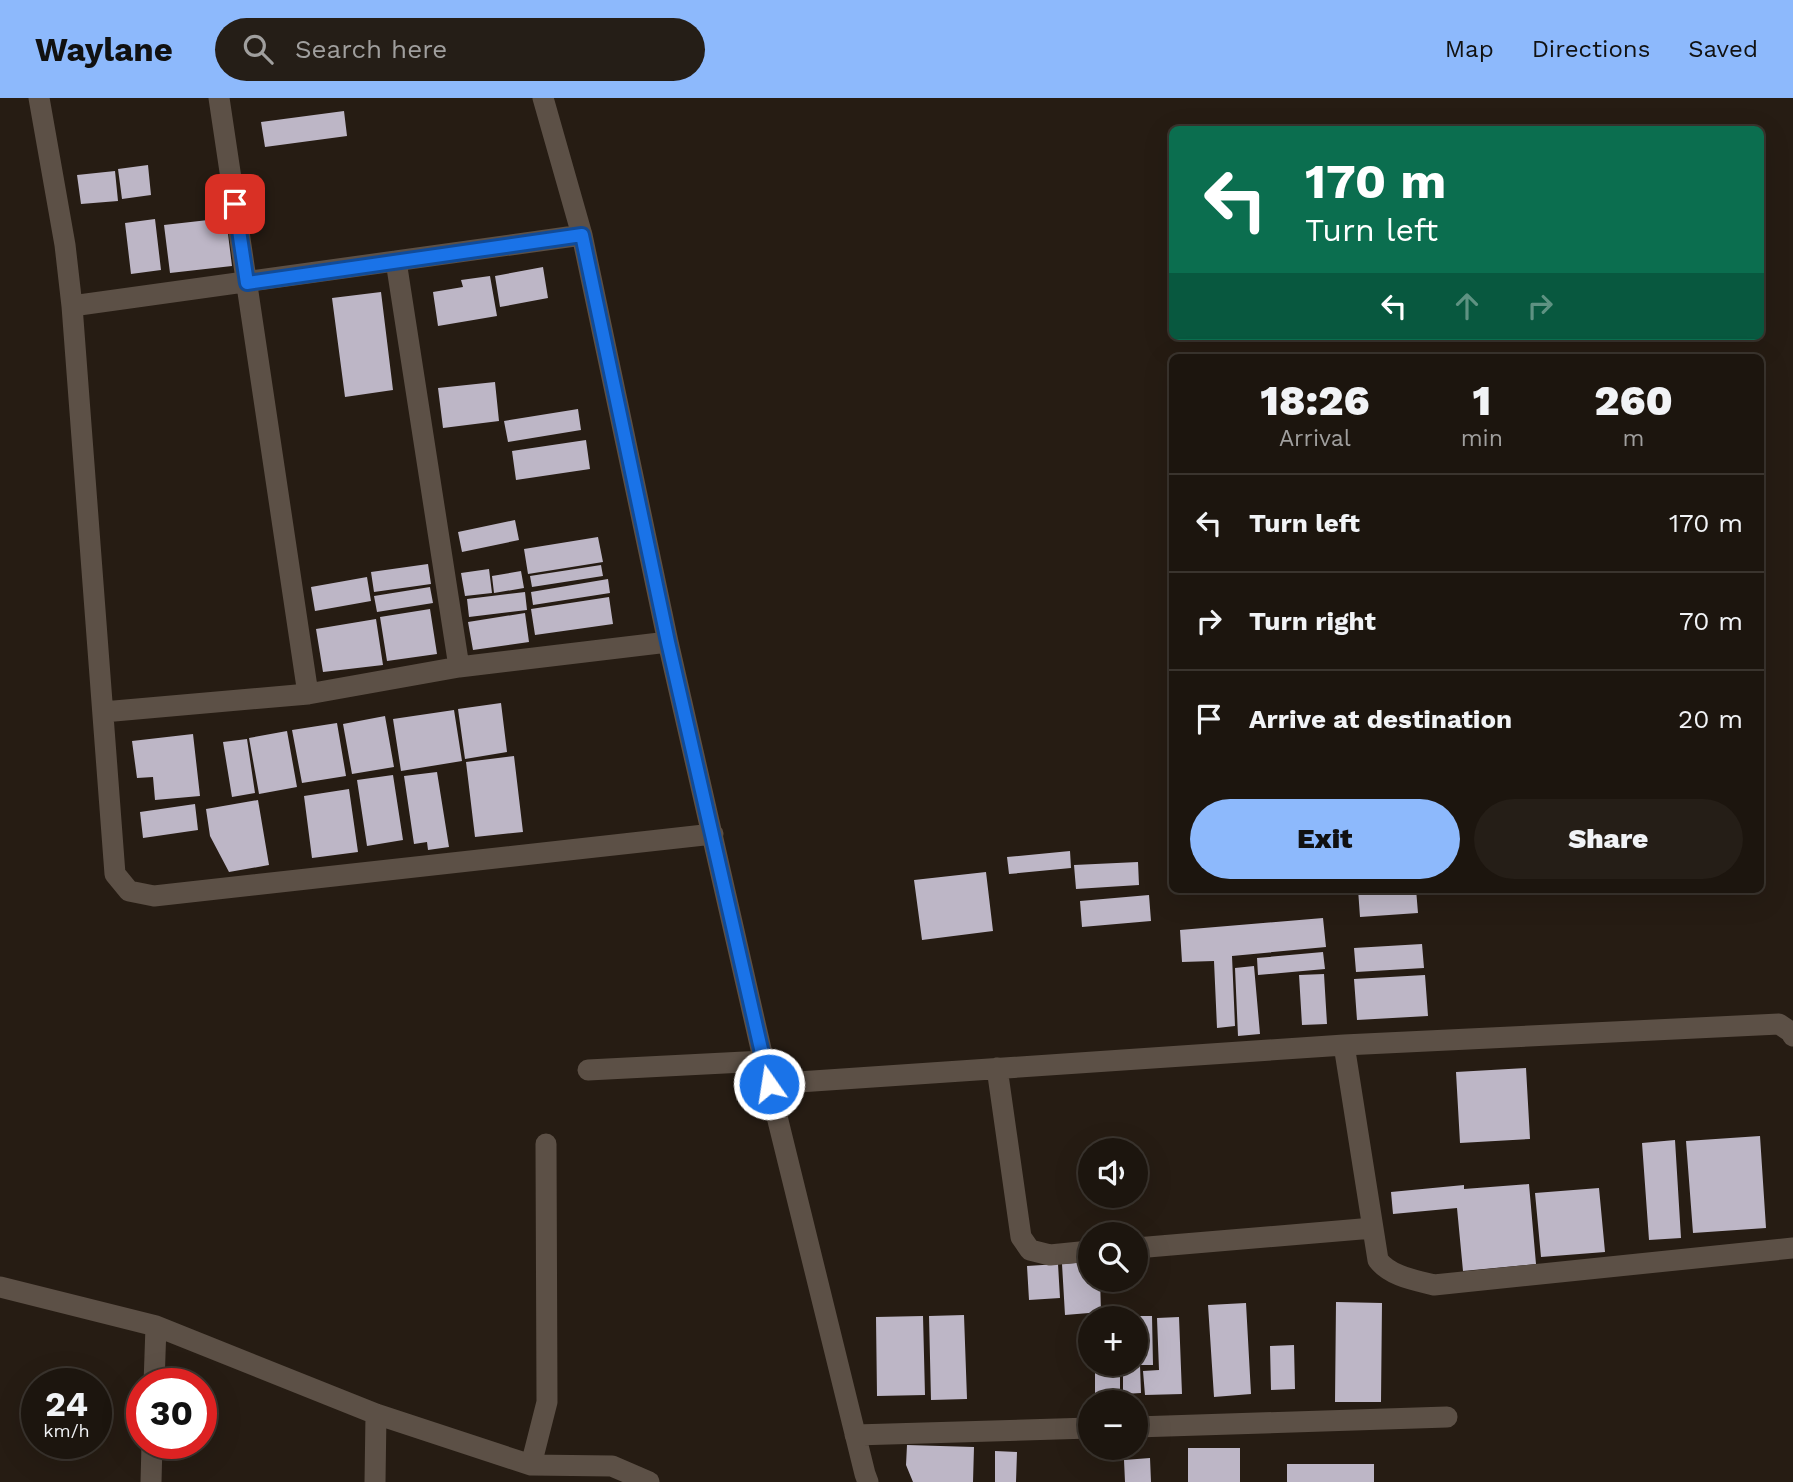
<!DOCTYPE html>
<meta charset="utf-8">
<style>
body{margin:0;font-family:"Work Sans",sans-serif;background:#251e17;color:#f1f3f6;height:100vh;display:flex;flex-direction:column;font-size:26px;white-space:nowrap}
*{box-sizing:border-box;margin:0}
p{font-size:23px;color:#a09f9e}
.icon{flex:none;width:38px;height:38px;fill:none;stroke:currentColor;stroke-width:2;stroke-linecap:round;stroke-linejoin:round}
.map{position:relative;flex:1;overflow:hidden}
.panel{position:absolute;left:1169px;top:256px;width:595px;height:539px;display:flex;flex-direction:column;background:#1c150e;border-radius:10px;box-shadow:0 7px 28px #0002,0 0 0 2px #3a342e}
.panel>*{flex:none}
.top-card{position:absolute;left:1169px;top:28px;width:595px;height:214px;border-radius:10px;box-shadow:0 7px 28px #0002,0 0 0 2px #3a342e;background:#0b6e4f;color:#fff;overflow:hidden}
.tools{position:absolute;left:1078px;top:1040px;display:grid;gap:14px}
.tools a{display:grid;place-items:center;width:70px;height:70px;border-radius:50%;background:#1c150e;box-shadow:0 7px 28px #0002,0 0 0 2px #3a342e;font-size:35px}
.speed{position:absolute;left:21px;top:1270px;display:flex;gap:14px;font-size:35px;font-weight:700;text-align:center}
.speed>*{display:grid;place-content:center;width:91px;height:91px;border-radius:50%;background:#1c150e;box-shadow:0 7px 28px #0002,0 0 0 2px #3a342e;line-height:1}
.speed small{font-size:18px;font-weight:400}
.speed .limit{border:10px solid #d22;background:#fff;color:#111}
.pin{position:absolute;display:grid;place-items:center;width:60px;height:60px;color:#fff;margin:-30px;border-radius:14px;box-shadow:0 4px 10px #0006}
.me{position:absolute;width:77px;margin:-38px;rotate:347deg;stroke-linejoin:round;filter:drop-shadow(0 0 5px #0008)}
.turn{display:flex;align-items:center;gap:24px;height:147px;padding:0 21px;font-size:32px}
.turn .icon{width:91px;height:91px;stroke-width:2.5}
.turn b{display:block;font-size:49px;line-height:60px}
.lanes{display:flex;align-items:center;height:66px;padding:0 21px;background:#0003;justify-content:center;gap:35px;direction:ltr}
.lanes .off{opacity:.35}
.eta{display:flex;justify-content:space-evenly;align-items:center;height:119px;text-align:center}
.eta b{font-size:42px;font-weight:800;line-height:49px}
.button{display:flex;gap:14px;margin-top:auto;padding:14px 21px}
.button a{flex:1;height:80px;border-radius:42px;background:#8db9fc;color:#111;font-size:28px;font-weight:800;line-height:80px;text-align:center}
.button a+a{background:#251e17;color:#f1f3f6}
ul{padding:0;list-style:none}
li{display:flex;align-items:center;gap:21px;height:98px;padding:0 21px;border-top:2px solid #3a342e}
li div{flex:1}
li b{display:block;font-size:26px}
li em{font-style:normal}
header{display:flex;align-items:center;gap:42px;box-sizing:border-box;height:98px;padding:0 35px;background:#8db9fc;color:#111}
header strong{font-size:33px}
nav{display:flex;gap:38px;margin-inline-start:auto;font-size:24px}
.search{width:490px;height:63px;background:#251e17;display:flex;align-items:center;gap:18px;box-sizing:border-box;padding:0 24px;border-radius:38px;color:#a09f9e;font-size:26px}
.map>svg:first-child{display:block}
</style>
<header>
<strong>Waylane</strong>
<div class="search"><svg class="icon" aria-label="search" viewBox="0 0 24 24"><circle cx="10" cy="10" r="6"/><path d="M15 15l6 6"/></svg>Search here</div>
<nav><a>Map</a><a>Directions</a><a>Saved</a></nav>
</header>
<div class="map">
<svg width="1793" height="1384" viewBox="0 0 1793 1384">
<rect width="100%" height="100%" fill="#261c13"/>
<path fill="#bdb6c6" d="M344 13 347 38 265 49 261 24Z
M148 67 151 97 122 101 118 71Z
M115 73 118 103 81 106 77 77Z
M226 120 232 168 170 175 164 127Z
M155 121 161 172 131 176 125 125Z
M543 169 548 200 500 209 495 178Z
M490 178 497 218 438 228 433 194 463 189 461 182Z
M381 194 393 292 345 299 332 200Z
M495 284 499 323 443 330 438 290Z
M578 311 581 332 508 344 504 323Z
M586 342 590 371 516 382 512 353Z
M515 422 519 442 462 454 458 434Z
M598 439 603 464 528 476 524 451Z
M428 466 431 486 374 494 371 474Z
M601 467 603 478 532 489 530 478Z
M489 471 492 495 465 498 461 475Z
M521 473 524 490 494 495 492 478Z
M367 479 371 503 315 513 311 489Z
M608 481 610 495 533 507 531 494Z
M430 489 433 505 377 514 374 498Z
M525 494 527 512 469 519 467 501Z
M609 499 613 526 535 537 531 511Z
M430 511 437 556 387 563 380 519Z
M525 515 529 544 473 552 468 524Z
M376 521 383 567 323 574 316 531Z
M501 605 507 654 465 661 458 611Z
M454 612 462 663 401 673 393 621Z
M385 618 394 669 352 676 343 626Z
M337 625 346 678 302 685 292 632Z
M287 633 297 689 259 696 249 640Z
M193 636 200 698 155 702 153 679 137 680 132 643Z
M247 641 255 695 232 699 223 644Z
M514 658 523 734 475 739 466 664Z
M437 674 449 749 428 752 427 744 414 746 404 678Z
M393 677 403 742 367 748 357 682Z
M349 691 358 754 312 760 304 698Z
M258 702 269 767 229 774 210 738 206 711Z
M195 706 198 732 143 740 140 714Z
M1070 753 1071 770 1009 776 1007 759Z
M1138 764 1139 787 1076 791 1074 767Z
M986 774 993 833 922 842 914 782Z
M1358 791H1416L1418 815 1360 819Z
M1149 797 1151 823 1082 829 1080 803Z
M1323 820 1326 849 1232 858 1235 928 1217 930 1214 863 1182 864 1180 832Z
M1422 846 1424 870 1356 874 1354 850Z
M1323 854 1325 871 1258 877 1257 860Z
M1254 868 1260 936 1238 938 1235 870Z
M1324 876 1327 926 1302 927 1299 877Z
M1425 877 1428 918 1357 922 1354 881Z
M1526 970 1530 1041 1460 1045 1456 974Z
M1760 1038 1766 1130 1693 1135 1686 1043Z
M1675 1042 1681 1140 1649 1142 1642 1045Z
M1529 1086 1536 1166 1463 1173 1457 1110 1393 1116 1391 1094 1464 1087V1091Z
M1599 1090 1605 1154 1541 1159 1535 1095Z
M1090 1164V1181H1100L1101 1214 1065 1217 1062 1166Z
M1058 1166 1060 1200 1029 1202 1027 1168Z
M1336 1204 1382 1205 1381 1304H1335Z
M1246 1205 1251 1296 1214 1299 1208 1207Z
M964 1217 967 1301 931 1302 929 1218Z
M923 1218 925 1297 877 1298 876 1219Z
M1136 1218H1152L1153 1267H1140L1141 1295 1123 1296V1265H1136Z
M1179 1219 1182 1296 1145 1297 1143 1273 1159 1272 1157 1220Z
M1294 1247 1295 1291 1271 1292 1270 1248Z
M1095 1265H1120V1295H1095Z
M907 1347 974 1349 973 1384H913L906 1367Z
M1188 1350H1240V1384H1188Z
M995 1353 1017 1354 1016 1384H995Z
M1150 1360 1151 1384H1125L1124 1362Z
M1287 1366H1374V1384H1287Z"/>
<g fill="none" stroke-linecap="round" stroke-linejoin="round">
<path stroke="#5c5046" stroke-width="21" d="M39 0 65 147 72 208 115 776 129 793 154 798 713 736
M219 0 308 596
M543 0 582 137 668 544 769 986 865 1376 868 1384
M396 163 459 569
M72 208 582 137
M103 614 308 596 459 569 668 544
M1344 947 1378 1162C1390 1178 1414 1182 1434 1187L1793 1150
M997 970 1021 1139 1030 1152 1050 1157 1090 1153
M588 972 764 963
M769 986 1344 947 1779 926 1791 934 1793 938
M1136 1150 1373 1130
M0 1189 156 1228 376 1316 531 1367 612 1368 649 1384
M154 1286 156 1228
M1136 1329 1447 1319
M855 1337 1090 1330
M531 1367 547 1304 546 1046
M151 1384 152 1346
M375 1384 376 1316"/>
</g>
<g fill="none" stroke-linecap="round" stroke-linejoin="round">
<defs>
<path id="route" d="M235 106 247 185 582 137 668 544 769 986"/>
</defs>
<use href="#route" stroke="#114b97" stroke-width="18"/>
<use href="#route" stroke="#1a73e8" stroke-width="12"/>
</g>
</svg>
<div class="tools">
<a><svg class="icon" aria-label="sound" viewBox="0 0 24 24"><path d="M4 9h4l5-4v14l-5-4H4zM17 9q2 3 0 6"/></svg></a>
<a><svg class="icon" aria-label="search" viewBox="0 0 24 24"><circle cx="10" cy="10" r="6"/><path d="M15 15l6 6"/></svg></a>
<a>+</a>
<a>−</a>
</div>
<div class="speed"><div>24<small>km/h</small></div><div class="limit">30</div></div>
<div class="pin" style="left:235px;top:106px;background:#d93025"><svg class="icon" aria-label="arrive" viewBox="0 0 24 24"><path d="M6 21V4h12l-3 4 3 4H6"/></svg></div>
<svg class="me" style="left:769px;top:986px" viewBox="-20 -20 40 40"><circle r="17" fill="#1a73e8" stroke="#fff" stroke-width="3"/><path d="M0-11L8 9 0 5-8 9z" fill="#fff"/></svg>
<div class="top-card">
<div class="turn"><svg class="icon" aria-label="left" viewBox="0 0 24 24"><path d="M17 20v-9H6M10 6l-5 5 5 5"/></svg><div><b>170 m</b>Turn left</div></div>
<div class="lanes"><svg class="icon" aria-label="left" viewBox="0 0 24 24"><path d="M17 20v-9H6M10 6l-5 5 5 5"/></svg><svg class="icon off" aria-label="ahead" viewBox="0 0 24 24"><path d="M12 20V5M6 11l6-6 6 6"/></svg><svg class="icon off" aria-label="right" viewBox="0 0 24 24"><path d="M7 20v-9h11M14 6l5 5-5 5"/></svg></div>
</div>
<section class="panel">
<div class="eta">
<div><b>18:26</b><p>Arrival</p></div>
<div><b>1</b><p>min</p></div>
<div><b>260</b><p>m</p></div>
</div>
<ul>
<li><svg class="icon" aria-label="left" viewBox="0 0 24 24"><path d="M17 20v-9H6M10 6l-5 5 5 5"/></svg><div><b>Turn left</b></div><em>170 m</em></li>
<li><svg class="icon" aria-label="right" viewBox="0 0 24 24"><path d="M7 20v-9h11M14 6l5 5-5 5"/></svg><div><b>Turn right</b></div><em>70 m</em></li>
<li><svg class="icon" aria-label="arrive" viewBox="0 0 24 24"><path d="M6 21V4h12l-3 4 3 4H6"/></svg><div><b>Arrive at destination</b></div><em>20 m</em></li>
</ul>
<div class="button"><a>Exit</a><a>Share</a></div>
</section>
</div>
